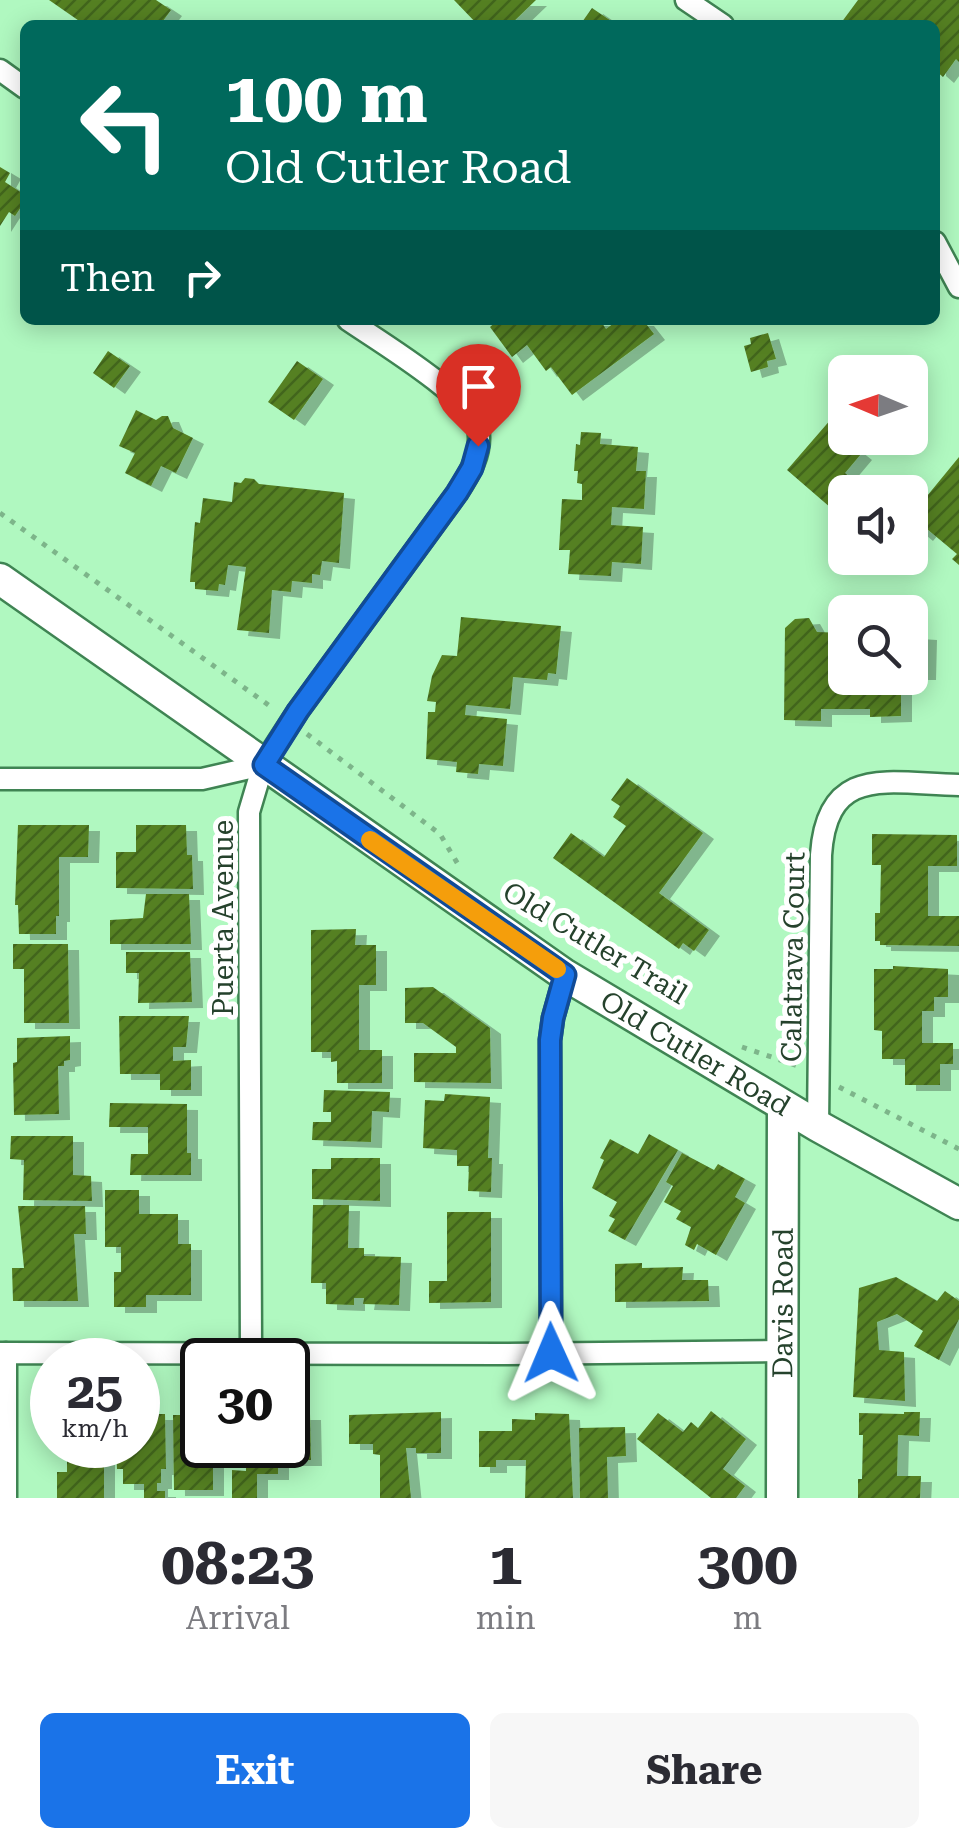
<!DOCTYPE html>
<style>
body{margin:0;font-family:"Roboto Serif",serif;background:#f7f7f7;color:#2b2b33;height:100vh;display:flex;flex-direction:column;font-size:38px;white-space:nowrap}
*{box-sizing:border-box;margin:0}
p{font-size:32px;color:#7c7c81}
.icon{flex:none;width:55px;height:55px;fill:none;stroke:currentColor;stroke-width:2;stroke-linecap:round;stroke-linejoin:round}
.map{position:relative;height:1498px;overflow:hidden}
.drawer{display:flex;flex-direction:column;background:#fff;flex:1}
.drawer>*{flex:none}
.banner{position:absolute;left:20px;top:20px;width:920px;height:305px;border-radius:15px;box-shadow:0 5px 25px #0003;background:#00695c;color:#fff;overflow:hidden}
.needle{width:65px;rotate:272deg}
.buttons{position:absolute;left:828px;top:355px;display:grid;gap:20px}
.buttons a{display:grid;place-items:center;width:100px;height:100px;border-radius:15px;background:#fff;box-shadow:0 5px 25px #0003;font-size:50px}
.speed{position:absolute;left:30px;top:1338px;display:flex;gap:20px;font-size:50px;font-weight:700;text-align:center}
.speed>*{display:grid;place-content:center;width:130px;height:130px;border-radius:50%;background:#fff;box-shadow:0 5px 25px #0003;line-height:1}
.speed small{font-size:25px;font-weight:400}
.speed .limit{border:5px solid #111;border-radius:15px;background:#fff;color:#111}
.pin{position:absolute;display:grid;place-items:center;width:85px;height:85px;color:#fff;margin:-102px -42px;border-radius:50% 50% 50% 0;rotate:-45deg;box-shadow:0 0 10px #0007}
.pin .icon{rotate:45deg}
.me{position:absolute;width:110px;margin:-55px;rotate:359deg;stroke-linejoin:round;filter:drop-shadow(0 0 8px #0008)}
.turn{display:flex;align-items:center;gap:35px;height:210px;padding:0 40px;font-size:45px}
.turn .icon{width:130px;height:130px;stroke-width:2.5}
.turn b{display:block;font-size:70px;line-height:85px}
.then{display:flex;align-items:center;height:95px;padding:0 40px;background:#0003;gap:20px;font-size:38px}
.eta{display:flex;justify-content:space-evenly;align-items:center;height:170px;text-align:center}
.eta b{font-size:60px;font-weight:700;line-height:70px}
.action{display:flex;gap:20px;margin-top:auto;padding:20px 40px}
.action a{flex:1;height:115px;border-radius:15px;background:#1a73e8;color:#fff;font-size:40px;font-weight:700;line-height:115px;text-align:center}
.action a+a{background:#f7f7f7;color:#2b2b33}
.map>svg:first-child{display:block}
</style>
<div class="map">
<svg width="959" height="1498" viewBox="0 0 959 1498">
<defs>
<pattern id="building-hatch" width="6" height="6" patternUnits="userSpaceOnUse" patternTransform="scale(2.5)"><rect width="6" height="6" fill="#558022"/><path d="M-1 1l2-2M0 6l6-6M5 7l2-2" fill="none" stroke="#42651d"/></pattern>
<filter id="shadow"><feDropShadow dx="11" dy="6" stdDeviation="0" flood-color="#0004"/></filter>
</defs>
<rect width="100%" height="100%" fill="#b0f8c0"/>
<path fill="url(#building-hatch)" filter="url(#shadow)" d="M49 0H156L171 10 160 25H85Z
M454 0H536L510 25H478Z
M858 0H959V62L956 59 943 77 935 70V25H844L841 23Z
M592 8 617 25H580Z
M0 167 10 173 5 182 25 195V201L15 216 9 212 0 226Z
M498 320H600L606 329 618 320H643L654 334 572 395 551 367 546 371 527 345 512 357 490 327Z
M768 333 776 359 767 361 768 367 751 372 744 346 751 344 750 338Z
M108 351 130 366 114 388 93 373Z
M297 361 323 379 294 420 268 402Z
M136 410 156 420 162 416H168L173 428 193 438 176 473 161 466 151 486 125 473 135 453 119 446Z
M832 418 845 429V438H850L846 442 861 454 845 473 853 480 831 508 787 470Z
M581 432 601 433 600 444 638 447 636 471H646L644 509 612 507 611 525 643 527 641 564 612 562 611 576 568 574 570 550H559L562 499 582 500V484L577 483 578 471H574L576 444 580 445Z
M959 457V565L952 559 957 554 927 529 922 535 910 525V498L918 488 927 496Z
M245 478 254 479 259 484 344 493 339 563 322 561 320 575 312 574V583L292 581 291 592 272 590 269 633 237 630 246 567 228 565 225 585 219 584 218 591 195 589V582H190L195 522 200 523 203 498 232 502 234 482 241 483Z
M461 617 561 626 556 674 548 673 547 680 513 677 510 709 466 705 465 715 507 719 503 766 479 764 478 774 456 772 457 762 426 759 428 712H435L436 702 427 701 432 676 442 655 457 656Z
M809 618 817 632 845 633V678H901V716L870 717V709H821V721L784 720 785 628 795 619Z
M910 633 926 634 925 674H910Z
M627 778 703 833 659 893 709 930 694 951 683 943 679 949 553 858 571 833 604 857 626 826 613 817 620 806 611 800Z
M18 825H89L88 857H59V916H56V934H19L18 905H15Z
M136 825H186L187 855H192L193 889 116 888V852H136Z
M872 834 957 835V866H928V916H959V946L880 945V941H875V913H880L881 865H872Z
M146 894H189L191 944H110V920L143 918Z
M356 929 355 945H376V985H359V1050H382V1083H337V1061L331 1062V1052H311V930Z
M13 944H68L69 1023H24V969H13Z
M126 952H190L192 1002 138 1003 139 973H126Z
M893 966 948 969V997H934V1011H922V1043H953V1064H940V1085H905V1059H882V1031L874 1030V969H893Z
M433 987 490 1028 491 1083 414 1082V1053H456V1047L423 1023H405V988Z
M119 1016H189L186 1047H173V1061L191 1060V1090H160V1074H120Z
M70 1036V1060L64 1061V1066H58L59 1114 14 1115 13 1063 17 1062V1038Z
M324 1090 390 1092 389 1112 372 1111 371 1142 312 1140 313 1122H331V1112H323Z
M445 1094 490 1097 488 1158H492L491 1192 468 1191 469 1166H457V1150L423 1148 425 1100 444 1101Z
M110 1103 187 1104V1153H191V1175H130L131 1154H148V1127H109Z
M649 1134 678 1150 625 1240 608 1231 615 1219 609 1216 617 1202 592 1188 604 1160 600 1158 610 1139 638 1154Z
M11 1136H73V1175L91 1176 92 1201 23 1200 24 1160 10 1159Z
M682 1153 714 1170 718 1164 745 1179 735 1197 745 1203 716 1255 697 1244 694 1250 685 1245 691 1227 676 1219 681 1211 664 1202 673 1186 666 1182Z
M331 1158H380V1201L312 1199V1169H331Z
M105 1190H139V1214H178V1244H191V1295H146V1307H114V1272H121V1247H105Z
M313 1205H349L348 1248H364V1256L401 1257 399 1305 363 1304 364 1298H354V1305L326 1304V1283H311Z
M18 1206H85L86 1234H74L78 1301H13L12 1268H24Z
M447 1212H491V1302L429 1303V1281H447Z
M642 1263V1268L683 1267 682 1280H708L709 1301 615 1302V1264Z
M896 1277 937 1301 945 1291 959 1301V1319L939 1360 914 1346 923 1331 897 1314 877 1322 879 1350 904 1352 905 1401 853 1397 859 1288Z
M711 1411 746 1439 723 1469 745 1486 736 1498H711L637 1439 658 1413 683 1432 691 1422 698 1428Z
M441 1412V1453H416V1448H406L411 1498H380V1455L373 1454V1444H349V1415Z
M904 1412H920L919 1436 898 1435 897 1476H921L920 1498H858V1479H862L863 1435H859V1413L904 1414Z
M535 1413 569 1414 573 1498H525L526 1460H496V1467H479V1431H512V1419L535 1420Z
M146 1414H165L166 1469H161V1483H157V1491H165V1498H144V1484H123V1469H117L116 1445H138V1425H146Z
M288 1414H310L311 1460H278V1474H257V1498H232V1470L246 1471V1455L242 1454V1445H288Z
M173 1415H202V1445H226V1461L213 1462V1490H174Z
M625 1427 626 1456 607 1457 608 1498H580L579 1428Z
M67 1445H104V1498H57V1472H67Z"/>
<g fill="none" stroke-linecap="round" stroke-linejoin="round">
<defs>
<path id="street" d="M686 0 723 25
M0 70 25 88
M935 242 959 287
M0 779H202L263 765
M818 1126 821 855C827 763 889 784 959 785
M251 1352 249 812 263 765 298 711 457 493C469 475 483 452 478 428 472 397 377 340 348 320
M0 1353 501 1354 782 1351
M551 1353 550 1040 553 1018 565 975
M6 1498V1353"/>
<g id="secondary">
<path id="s1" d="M0 579 565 975 818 1126 959 1204"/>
<path id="s2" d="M782 1498 783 1106"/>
</g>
</defs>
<use href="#street" stroke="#3f8453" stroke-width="25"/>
<use href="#secondary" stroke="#3f8453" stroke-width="35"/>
<path stroke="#7db58a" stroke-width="5" stroke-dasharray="5 8" stroke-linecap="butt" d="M0 513 274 709
M307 734 440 834 459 866
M742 1047 798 1066
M839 1087 959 1149"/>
<use href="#street" stroke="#fff" stroke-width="20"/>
<use href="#secondary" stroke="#fff" stroke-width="30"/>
</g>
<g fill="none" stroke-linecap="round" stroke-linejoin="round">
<defs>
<path id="route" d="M478 446 472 468 457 493 298 711 264 765 565 975 553 1018 550 1040 551 1353"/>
</defs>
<use href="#route" stroke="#114b97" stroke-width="25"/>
<use href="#route" stroke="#1a73e8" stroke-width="18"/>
<path stroke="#f59e0b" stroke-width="18" d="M370 840 557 969"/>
</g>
<g text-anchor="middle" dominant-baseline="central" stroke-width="10" stroke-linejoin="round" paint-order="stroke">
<g font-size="28" fill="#25422c" stroke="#fff">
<text transform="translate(223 918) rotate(-90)">Puerta Avenue</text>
<text transform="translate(595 943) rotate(31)">Old Cutler Trail</text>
<text transform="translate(793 957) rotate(-89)">Calatrava Court</text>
<text stroke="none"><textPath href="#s1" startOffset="842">Old Cutler Road</textPath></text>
<text stroke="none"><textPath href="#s2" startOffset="195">Davis Road</textPath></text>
</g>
</g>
</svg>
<div class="buttons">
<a><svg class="needle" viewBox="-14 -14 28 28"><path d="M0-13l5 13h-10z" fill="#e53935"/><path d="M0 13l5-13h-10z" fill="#7c7c81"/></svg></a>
<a><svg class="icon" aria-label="sound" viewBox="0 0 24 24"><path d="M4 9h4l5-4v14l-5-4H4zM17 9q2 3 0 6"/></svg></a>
<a><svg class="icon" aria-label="search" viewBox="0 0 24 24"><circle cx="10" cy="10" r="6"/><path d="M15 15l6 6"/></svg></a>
</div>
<div class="speed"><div>25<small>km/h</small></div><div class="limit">30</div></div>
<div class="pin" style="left:478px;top:446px;background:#d93025"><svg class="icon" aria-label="arrive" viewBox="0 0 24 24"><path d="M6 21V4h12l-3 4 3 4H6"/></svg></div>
<svg class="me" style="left:551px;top:1353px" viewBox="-20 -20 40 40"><path d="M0-17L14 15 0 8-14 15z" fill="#1a73e8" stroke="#fff" stroke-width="4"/></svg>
<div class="banner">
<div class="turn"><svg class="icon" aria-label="left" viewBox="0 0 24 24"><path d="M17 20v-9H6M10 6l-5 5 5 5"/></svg><div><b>100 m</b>Old Cutler Road</div></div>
<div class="then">Then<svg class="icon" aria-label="right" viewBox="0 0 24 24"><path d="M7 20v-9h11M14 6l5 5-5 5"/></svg></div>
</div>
</div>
<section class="drawer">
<div class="eta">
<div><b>08:23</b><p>Arrival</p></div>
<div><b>1</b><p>min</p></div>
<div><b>300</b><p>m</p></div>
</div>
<div class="action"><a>Exit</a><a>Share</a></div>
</section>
